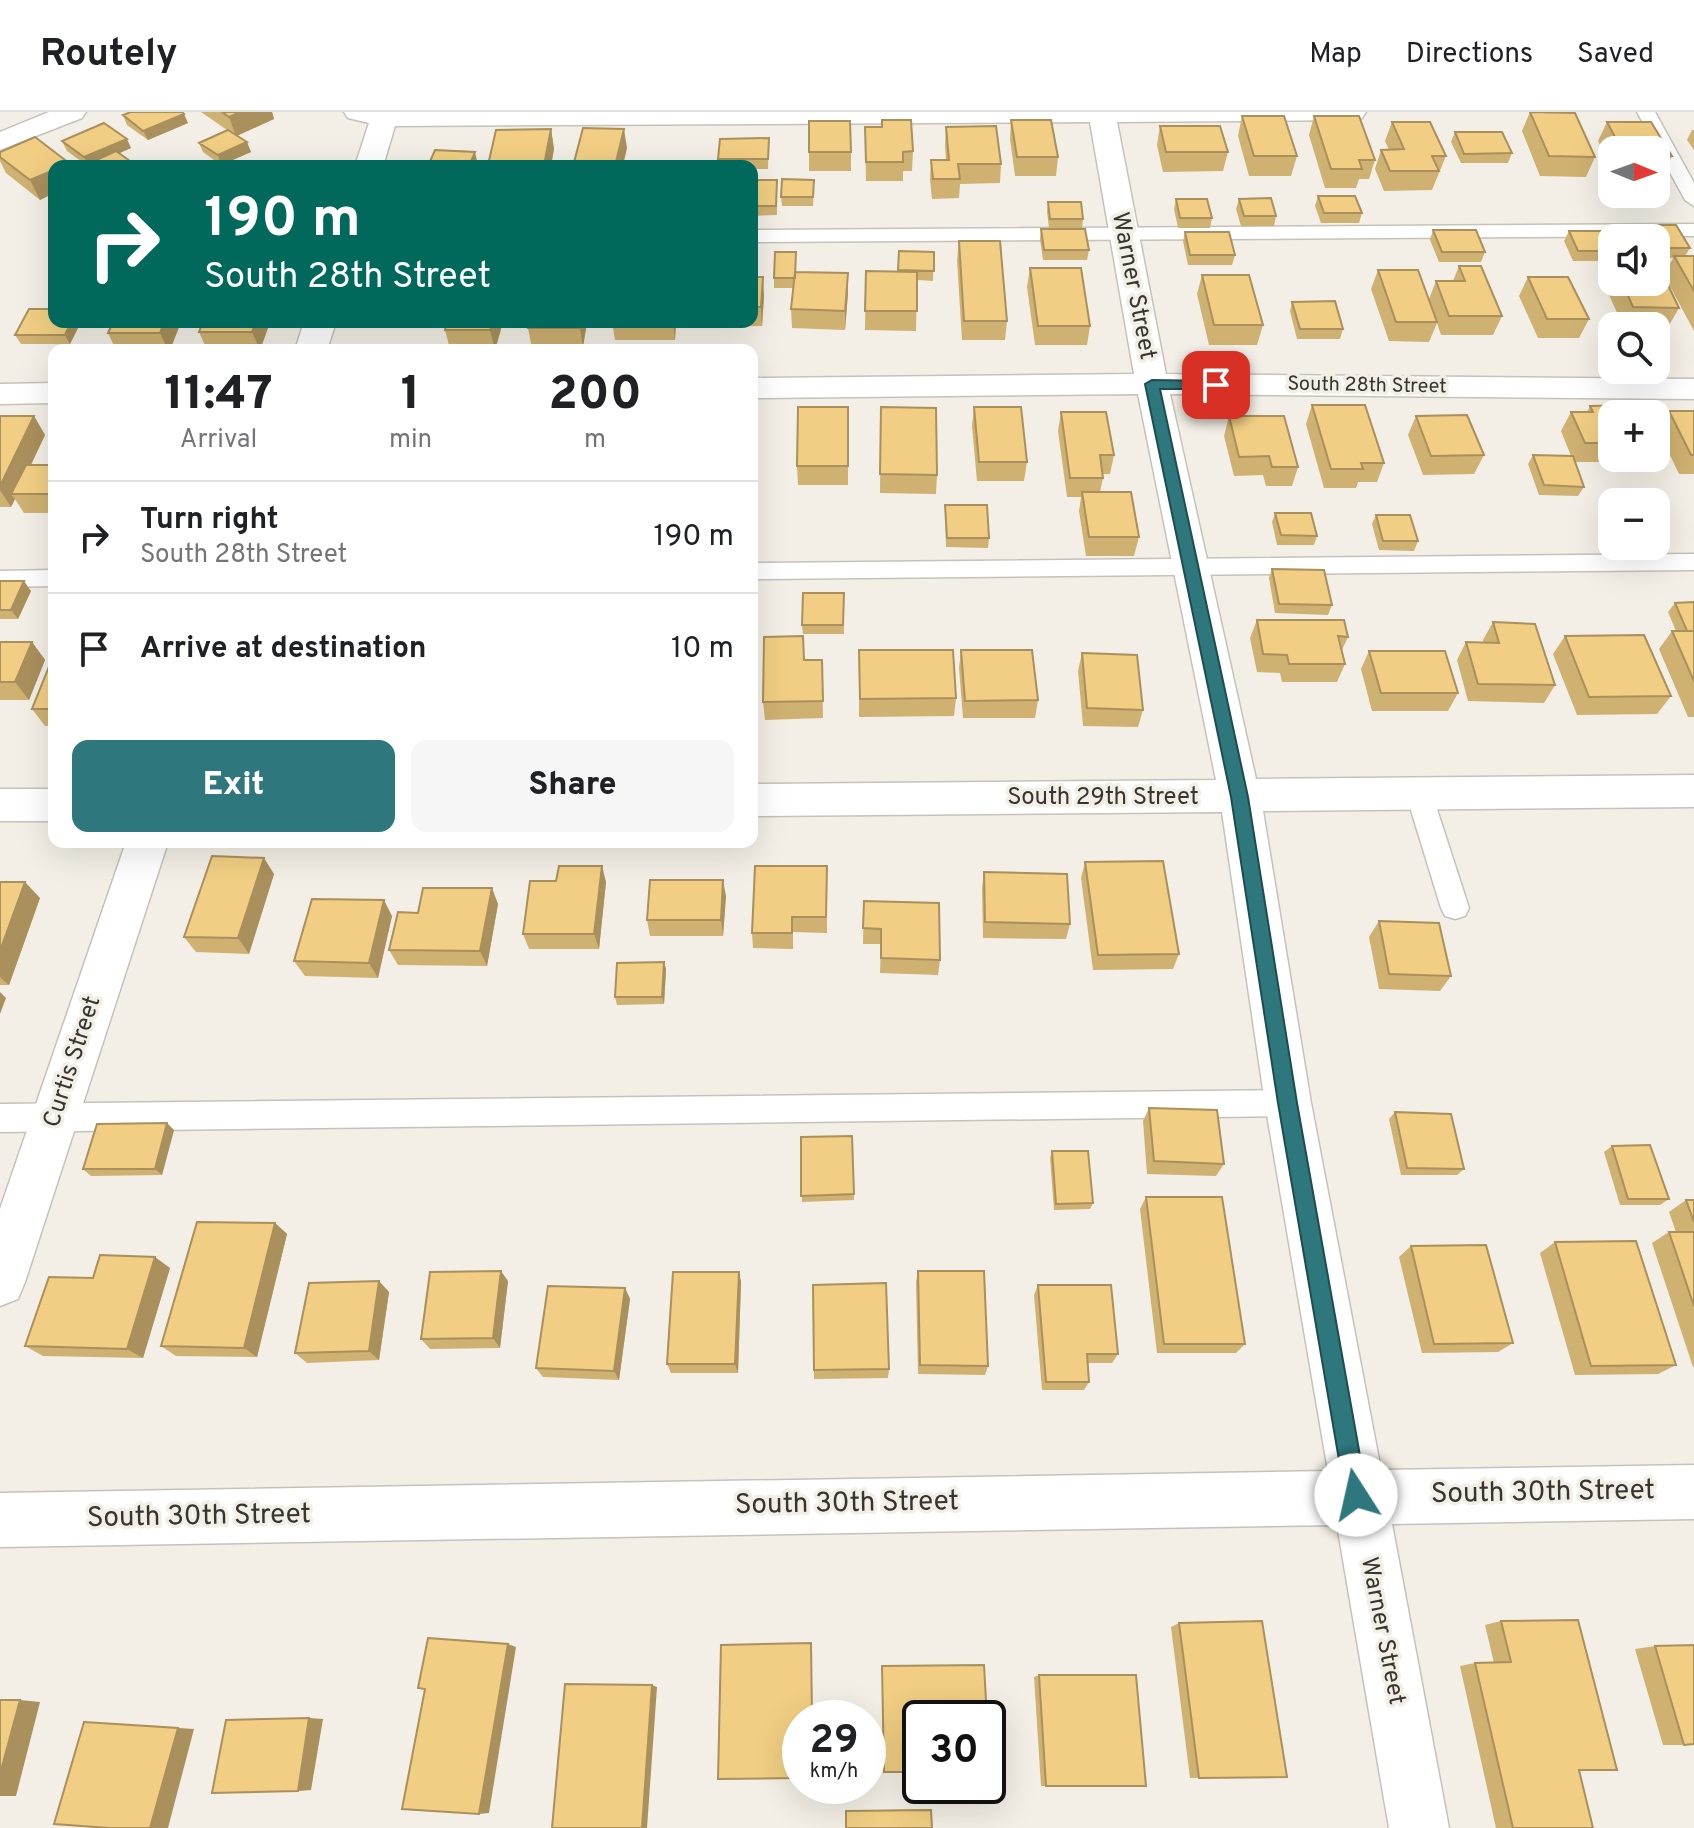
<!DOCTYPE html>
<meta charset="utf-8">
<style>
body{margin:0;font-family:Overpass,sans-serif;background:#f6f6f6;color:#202124;height:100vh;display:flex;flex-direction:column;font-size:30px;white-space:nowrap}
*{box-sizing:border-box;margin:0}
p{font-size:26px;color:#757577}
.icon{flex:none;width:44px;height:44px;fill:none;stroke:currentColor;stroke-width:2;stroke-linecap:round;stroke-linejoin:round}
.map{position:relative;flex:1;overflow:hidden}
.sheet{position:absolute;left:48px;top:232px;width:710px;height:504px;display:flex;flex-direction:column;background:#fff;border-radius:16px;box-shadow:0 8px 32px #0002}
.sheet>*{flex:none}
.top-card{position:absolute;left:48px;top:48px;width:710px;height:168px;border-radius:16px;box-shadow:0 8px 32px #0002;background:#00695c;color:#fff;overflow:hidden}
.needle{width:52px;rotate:91deg}
.controls{position:absolute;left:1598px;top:24px;display:grid;gap:16px}
.controls a{display:grid;place-items:center;width:72px;height:72px;border-radius:16px;background:#fff;box-shadow:0 8px 32px #0002;font-size:40px}
.speed{position:absolute;left:782px;top:1588px;display:flex;gap:16px;font-size:40px;font-weight:700;text-align:center}
.speed>*{display:grid;place-content:center;width:104px;height:104px;border-radius:50%;background:#fff;box-shadow:0 8px 32px #0002;line-height:1}
.speed small{font-size:20px;font-weight:400}
.speed .limit{border:4px solid #111;border-radius:12px;background:#fff;color:#111}
.pin{position:absolute;display:grid;place-items:center;width:68px;height:68px;color:#fff;margin:-34px;border-radius:16px;box-shadow:0 4px 12px #0006}
.me{position:absolute;width:88px;margin:-44px;rotate:350deg;stroke-linejoin:round;filter:drop-shadow(0 0 6px #0008)}
.turn{display:flex;align-items:center;gap:28px;height:168px;padding:0 24px;font-size:36px}
.turn .icon{width:104px;height:104px;stroke-width:2.5}
.turn b{display:block;font-size:56px;line-height:68px}
.eta{display:flex;justify-content:space-evenly;align-items:center;height:136px;text-align:center}
.eta b{font-size:48px;font-weight:800;line-height:56px}
.action{display:flex;gap:16px;margin-top:auto;padding:16px 24px}
.action a{flex:1;height:92px;border-radius:16px;background:#2e777d;color:#fff;font-size:32px;font-weight:800;line-height:92px;text-align:center}
.action a+a{background:#f6f6f6;color:#202124}
ul{padding:0;list-style:none}
li{display:flex;align-items:center;gap:24px;height:112px;padding:0 24px;border-top:2px solid #e0e0e0}
li div{flex:1}
li b{display:block;font-size:30px}
li em{font-style:normal}
header{display:flex;align-items:center;gap:48px;box-sizing:border-box;height:112px;padding:0 40px;background:#fff;border-bottom:2px solid #e0e0e0}
header strong{font-size:38px}
nav{display:flex;gap:44px;margin-inline-start:auto;font-size:28px}
.map>svg:first-child{display:block}
</style>
<header>
<strong>Routely</strong>
<nav><a>Map</a><a>Directions</a><a>Saved</a></nav>
</header>
<div class="map">
<svg width="1694" height="1716" viewBox="0 0 1694 1716">
<rect width="100%" height="100%" fill="#f3efe6"/>
<g fill="none" stroke-linecap="round" stroke-linejoin="round">
<defs>
<path id="lane" d="M1637 0H1655L1694 71V94L1685 88Z
M1694 112V124L752 130V118Z
M1694 442V458L752 467V451Z
M54 458V474L0 475V459Z
M1419 672 1428 675 1432 682 1469 796 1465 804 1455 807 1445 804 1441 796 1406 682 1410 675Z
M1288 978 1298 981 1303 991 1298 1001 1288 1004 0 1020V992Z"/>
<path id="street" d="M344 0H1366L1362 6 1352 8 1117 10 1166 262 1694 267V287L1170 282 1256 667 1694 663V695L1263 699 1311 991 1381 1358 1694 1353V1407L1392 1412 1449 1716H1389L1337 1413 0 1435V1381L1328 1359 1265 991 1222 700 752 704V672L1216 668 1138 282 752 286V266L1134 262 1090 10 395 14 383 54H355L369 11 348 6Z
M304 210H336L327 238H295Z
M54 271V291L0 292V272Z
M0 677H54V709H0Z
M126 730H168L25 1170 18 1187 0 1194V1097Z"/>
<path id="secondary" d="M49 0H86L82 6 0 38V20Z"/>
</defs>
<use href="#lane" stroke="#c6c2ba" stroke-width="3"/>
<use href="#street" stroke="#c6c2ba" stroke-width="3"/>
<use href="#secondary" stroke="#c6c2ba" stroke-width="3"/>
<use href="#lane" fill="#fff" fill-rule="evenodd"/>
<use href="#street" fill="#fff" fill-rule="evenodd"/>
<use href="#secondary" fill="#fff" fill-rule="evenodd"/>
</g>
<path fill="#cfb171" d="M201 0H272L274 7 237 24 251 40 221 53 203 40 199 31 227 18Z
M1530 0 1595 45 1586 65 1540 64 1522 19Z
M123 3 188 11 148 28 127 13Z
M1242 4 1297 44 1291 64H1249L1238 24Z
M1314 4 1375 48 1369 67H1359L1356 76H1325L1309 23Z
M1011 8 1058 45 1056 64H1015L1010 27Z
M809 9 851 40V59H809Z
M1392 10 1446 44 1432 78 1384 79 1375 57 1381 38H1389L1385 29Z
M1607 10 1672 44 1662 64H1656V38H1612V56L1598 29Z
M1160 14 1228 40 1223 59 1163 60 1157 33Z
M865 15 913 39 912 59H903V69H866Z
M946 15 1001 52 1000 71 960 72 959 86 932 87 930 68 931 48H946L945 34Z
M551 17 554 37 551 54H488L496 18Z
M1692 18H1694V38L1687 28Z
M1455 20 1512 41 1508 51H1461L1451 30Z
M769 26 768 57H752V54H718V47Z
M62 29 131 36 86 53 67 39Z
M0 40 54 54V81L40 88 6 61 0 49Z
M752 68H777V103L752 104Z
M814 68 813 94H782L781 85Z
M1318 84 1362 101 1359 111H1321L1315 94Z
M1176 87 1212 106 1210 116H1178L1174 97Z
M1239 87 1276 104 1274 114H1241L1236 97Z
M1048 90 1083 107 1082 117 1049 116 1047 100Z
M1639 113 1690 136 1685 144H1694V219L1664 163 1673 146H1656V126H1635L1634 123Z
M1041 117 1089 138 1087 148H1043L1040 127Z
M1433 118 1485 140 1481 150H1439L1430 128Z
M1569 119 1612 134V170H1656L1679 196 1668 215H1656V214H1623L1600 163 1607 149H1573L1564 129Z
M1185 120 1235 143 1232 153H1188L1183 129Z
M959 129 1007 209 1005 228H962L957 148Z
M899 139 934 140 933 169 917 168 916 219 865 218 866 159H898Z
M1459 154 1502 204 1493 223H1441L1437 211 1429 230 1389 229 1371 177 1378 158 1429 187 1436 169H1453Z
M1030 156 1090 214 1087 233H1035L1027 175Z
M796 160 848 181 845 218 792 216 791 197 793 176H774V166Z
M1202 163 1263 213 1257 233H1209L1197 182Z
M752 165 764 184 762 214 712 215V210H752Z
M1528 165 1589 207 1579 226H1538L1519 184Z
M1292 190 1343 217 1340 227H1297L1290 199Z
M81 210 70 232H21L15 223Z
M181 210 170 238H116L108 221Z
M203 210H275L273 216H268L260 238H207L199 220Z
M503 210 495 238 450 237 445 218Z
M529 210H587L583 235 532 236 528 216Z
M612 210H676L675 228H615Z
M1312 293 1384 351 1377 370H1358L1356 376H1324L1306 312Z
M1590 294 1612 302V346H1649L1647 350H1575L1584 375 1578 384 1539 383 1528 352 1533 343 1571 344 1561 319 1571 300H1587Z
M848 295V373H798L797 354Z
M881 295 937 363 936 382 880 381Z
M974 295 1027 350 1024 369H977L972 314Z
M1669 299H1694V362H1679L1658 318Z
M1061 300 1114 343 1110 362H1102L1103 366 1100 380 1139 425 1134 444H1086L1079 399 1081 385H1067L1058 319Z
M0 304H34L45 323 31 353H54V401H24L15 387 11 395H0Z
M1229 304 1298 355 1292 374H1266L1263 363 1234 364 1224 324Z
M1416 304 1484 343 1474 362 1423 363 1408 323Z
M945 393 989 426 988 436 946 435Z
M1275 401 1317 424 1314 433H1277L1272 410Z
M1376 403 1418 429 1414 439 1379 438 1372 412Z
M1272 457 1332 493 1328 503 1275 501 1269 466Z
M0 469 31 479 18 507H0Z
M844 481V522H803L802 513Z
M1694 490V605H1688L1659 537 1672 519H1676L1668 500 1675 491Z
M1257 508 1348 525 1342 538 1345 552 1337 570H1282L1280 561 1257 560 1250 526Z
M1493 510 1555 573 1544 591 1468 589 1457 548 1466 530H1483V528Z
M1565 524 1671 584 1657 602 1577 603 1553 542Z
M0 530H32L45 548 29 588H0Z
M859 538 956 586 954 604 859 605Z
M961 538 1038 588 1035 606H963L959 556Z
M1369 539 1458 581 1448 599H1372L1361 557Z
M1082 541 1143 598 1138 615 1083 614 1078 559Z
M54 542V614H45L32 597Z
M804 548H822L823 606 765 608 763 590Z
M1085 750 1179 842 1173 857 1093 858 1081 766Z
M984 760 1070 812 1066 827 983 826 982 776Z
M274 762 249 842 196 840 184 825Z
M0 770 40 786 9 873H0Z
M606 770 599 837H529L523 822Z
M827 770V821L793 820V837L753 836 752 821Z
M726 784 723 824H650L647 808Z
M864 789 940 848 938 863 880 861 881 832H863Z
M498 792 487 854 398 853 389 838 418 801Z
M392 804 378 866 305 864 294 849Z
M1379 809 1451 864 1440 879 1379 877 1369 825Z
M664 850 666 857 664 892 617 893 615 885Z
M1149 996 1224 1052 1216 1064 1147 1062 1143 1009Z
M1395 1000 1464 1057 1457 1063H1401L1389 1007Z
M174 1018 162 1063 91 1064 83 1057Z
M852 1024 854 1088 802 1090 801 1025Z
M1612 1034 1669 1087 1660 1093H1620L1604 1040Z
M1052 1039 1093 1091 1090 1097 1054 1098 1050 1046Z
M1146 1085 1245 1232 1236 1241H1157L1140 1097Z
M1686 1088H1694V1255H1693L1652 1131 1669 1120H1676L1669 1100Z
M275 1111 287 1122 257 1245 176 1244 161 1234Z
M1555 1130 1676 1253 1658 1262 1575 1263 1540 1141Z
M1411 1134 1513 1231 1498 1240 1422 1241 1399 1145Z
M170 1156 143 1246 43 1244 25 1234 93 1166Z
M918 1159 988 1254 985 1263 918 1262 916 1170Z
M739 1160 741 1170 738 1261H671L667 1252Z
M508 1169 500 1236 430 1237 421 1227Z
M1038 1173 1118 1242 1112 1251H1088L1089 1270 1084 1278H1042L1034 1183Z
M625 1176 630 1187 619 1268 543 1265 536 1256Z
M389 1180 379 1248 307 1251 295 1241Z
M889 1257 888 1266 814 1267V1258Z
M1501 1509 1579 1658 1593 1716H1496L1460 1554 1475 1551H1494L1485 1513Z
M1179 1511 1287 1665 1190 1666 1171 1515Z
M1655 1534 1694 1633H1663L1635 1537Z
M882 1554 920 1660H883Z
M1039 1563 1146 1674H1041L1034 1565Z
M929 1697 931 1698 846 1716V1699Z"/>
<path fill="#a9905c" d="M240 0H272L274 7 236 24 229 5Z
M184 2 188 11 148 28 143 19Z
M551 17 554 37 551 54H544Z
M624 17 627 36 623 54H615Z
M127 27 131 36 91 54H88L84 45Z
M247 30 251 40 221 53 218 43Z
M475 40 477 49 476 54H469Z
M54 58V81L40 88 30 68Z
M848 161V181L845 218V199Z
M763 165 764 184 762 214 761 195Z
M71 210H81L70 232 65 223Z
M164 210H181L170 238H168L160 221Z
M256 210H266L268 216 260 238 252 220Z
M493 210H503L495 238 490 218Z
M581 210H587L583 235 580 216Z
M673 210H676L675 228Z
M34 304 45 323 17 382H11L15 387 11 395 0 378V374Z
M24 469 31 479 18 507 11 498Z
M32 530 45 548 29 588 15 570Z
M264 746 274 762 249 842 238 826Z
M602 754 606 770 599 837 594 822Z
M723 768 726 784 723 824 721 808Z
M25 770 40 786 9 873 0 865V839Z
M492 776 498 792 487 854 480 839Z
M384 788 392 804 378 866 369 851Z
M664 850 666 857 664 892 662 885Z
M0 880 6 886 0 902Z
M167 1011 174 1018 162 1063 155 1057Z
M275 1111 287 1122 257 1245 244 1236Z
M155 1145 170 1156 143 1246 127 1237Z
M501 1159 508 1169 500 1236 493 1226Z
M739 1160 741 1170 738 1261 735 1252Z
M379 1169 389 1180 379 1248 369 1239Z
M625 1176 630 1187 619 1268 614 1259Z
M508 1532 516 1535 489 1701 479 1702Z
M652 1573 657 1575 647 1716H642Z
M20 1588 40 1590 16 1684H0V1662Z
M309 1606 323 1607 311 1678 298 1679Z
M178 1616 194 1617 168 1716H150Z"/>
<path fill="#f1ce83" stroke="#a9905c" stroke-width="2" d="M131 0H182L184 2 143 19 123 3Z
M222 0H240L229 5Z
M1530 0 1575 1 1595 45 1549 44Z
M1242 4H1284L1297 44H1254Z
M1314 4H1359L1375 48H1359L1362 57H1331Z
M882 8H911L913 39 903 40V50H866L865 15H882Z
M1011 8H1051L1058 45H1017Z
M809 9H850L851 40H809Z
M1392 10H1430L1446 44H1432L1439 59H1390L1381 38 1404 37Z
M1607 10H1651L1672 44H1656V38H1622Z
M104 11 127 27 84 45 62 29Z
M996 14 1001 52H958L960 67H933L931 48H949L946 15Z
M1160 14H1220L1228 40H1166Z
M583 16 624 17 615 54H573Z
M551 17 544 53H488L496 18Z
M228 18 247 30 218 43 199 31Z
M1455 20H1502L1512 41 1464 42Z
M35 25 69 51 63 54H54V58L30 68 0 45V40Z
M769 26 768 47H718L720 27Z
M435 38 475 40 469 54H428Z
M116 39 137 54H83Z
M782 67 814 68 813 85H781Z
M752 68H777L776 94H752Z
M1318 84H1355L1362 101H1324Z
M1271 86 1276 104H1244L1239 87Z
M1176 87H1207L1212 106H1180Z
M1048 90H1081L1083 107H1050Z
M1639 113H1676L1690 136H1656V126H1645Z
M1041 117H1085L1089 138H1044Z
M1433 118H1476L1485 140H1442Z
M1569 119H1606L1612 134V139H1578Z
M1185 120H1229L1235 143H1190Z
M959 129H1000L1007 209H964Z
M899 139 934 140V159L898 158Z
M775 140H796L795 166H774Z
M1674 144H1694V179Z
M1656 148 1679 196 1633 195 1622 170H1656Z
M1459 154H1481L1502 204H1449L1436 169H1465Z
M1030 156H1081L1090 214H1038Z
M1378 158H1418L1437 210H1396Z
M866 159 917 160V199H865Z
M795 160 848 161 845 199 791 197Z
M1202 163H1249L1263 213H1214Z
M752 165H763L761 195H752Z
M1528 165H1568L1589 207H1547Z
M1335 189 1343 217H1300L1292 190Z
M29 197H54V210H71L65 223H15Z
M113 210H164L160 221H108Z
M203 210H256L252 220H199Z
M447 210H493L490 218H445Z
M529 210H581L580 216H528Z
M1312 293H1365L1384 351H1361L1363 357H1331Z
M1641 293 1645 302H1612V331H1585L1571 300H1593L1590 294Z
M798 295H848V354H797Z
M881 295 936 296 937 363 880 362Z
M974 295H1021L1027 350H979Z
M1669 299H1694V343H1691Z
M1061 300H1106L1114 343H1100L1103 366H1070Z
M1467 303 1484 343 1431 344 1416 304Z
M0 304H34L0 374Z
M1229 304H1284L1298 355H1272L1269 344 1239 345Z
M1533 343 1573 344 1584 375 1544 373Z
M26 353H54V377L52 382H11Z
M1082 380H1131L1139 425H1089Z
M945 393H987L989 426H947Z
M1275 401H1311L1317 424 1281 423Z
M1376 403H1410L1418 429H1383Z
M1272 457 1324 458 1332 493 1279 492Z
M0 469H24L11 498H0Z
M803 481H844L843 513H802Z
M1694 490V519H1687L1675 491Z
M1257 508H1344L1348 525 1338 524 1345 552H1289L1287 543 1263 542Z
M1493 510 1535 512 1555 573 1478 572 1466 530 1499 531Z
M1672 519H1694V569Z
M1644 523 1671 584 1589 585 1565 524Z
M803 524 804 548H822L823 589 763 590 764 525Z
M0 530H32L15 570H0Z
M859 538H953L956 586 860 587Z
M961 538H1032L1038 588 965 589Z
M1369 539H1445L1458 581H1381Z
M1082 541 1137 543 1143 598 1087 596Z
M54 542V597H32Z
M212 744 264 746 238 826 184 825Z
M1163 749 1179 842 1098 843 1085 750Z
M559 754H602L594 822H523L530 769H556Z
M755 754H827L826 805H792V821H752Z
M984 760 1067 762 1070 812 985 810Z
M650 768H723L721 808H647Z
M0 770H25L0 839Z
M423 776H492L480 839 389 838 398 800 418 801Z
M312 787 384 788 369 851 294 849Z
M864 789 939 791 940 848 881 846V817L863 816Z
M1379 809 1439 811 1451 864 1389 862Z
M664 850 662 885H615L617 851Z
M1149 996 1217 998 1224 1052 1154 1049Z
M1395 1000 1451 1002 1464 1057 1407 1056Z
M167 1011 155 1057H83L97 1012Z
M852 1024 854 1082 801 1084V1025Z
M1650 1033 1669 1087H1628L1612 1034Z
M1052 1039H1088L1093 1091 1056 1092Z
M1146 1085H1222L1245 1232H1164Z
M1686 1088H1694V1110Z
M197 1110 275 1111 244 1236 161 1234Z
M1669 1120H1694V1194Z
M1636 1129 1676 1253 1591 1254 1555 1130Z
M1486 1133 1513 1231 1434 1232 1411 1134Z
M100 1143 155 1145 127 1237 25 1234 49 1165 93 1166Z
M501 1159 493 1226 421 1227 430 1160Z
M918 1159H984L988 1254 920 1253Z
M673 1160H739L735 1252H667Z
M379 1169 369 1239 295 1241 309 1171Z
M886 1171 889 1257 814 1258 813 1173Z
M1038 1173H1111L1118 1242H1087L1089 1270H1046Z
M548 1174 625 1176 614 1259 536 1256Z
M1578 1508 1617 1658H1579L1593 1716H1513L1475 1551 1511 1550 1501 1509Z
M1262 1509 1287 1665 1199 1666 1179 1511Z
M428 1526 508 1532 479 1702 402 1697 425 1577 418 1576Z
M811 1531 812 1606H800V1666L718 1667 721 1533Z
M1694 1533V1632L1684 1633 1655 1534Z
M984 1553 987 1606H920V1660H884L882 1554Z
M1039 1563H1136L1146 1674H1046Z
M565 1572 652 1573 642 1716H552Z
M0 1588H20L0 1662Z
M309 1606 298 1679 212 1681 226 1608Z
M84 1610 178 1616 150 1716H109L54 1712Z
M988 1625 990 1659H988Z
M931 1698 932 1716H846V1699Z"/>
<path fill="#2e777d" stroke="#1e4d51" stroke-width="2" d="M1152 268 1216 269 1223 273 1216 277H1160L1248 685 1297 991 1367 1383 1364 1391 1356 1394 1348 1391 1345 1383 1278 991 1231 685 1145 272Z"/>
<g text-anchor="middle" dominant-baseline="central" stroke-width="7" stroke-linejoin="round" paint-order="stroke">
<g font-size="20" fill="#373532" stroke="#f3efe6">
<text transform="translate(1367 274) rotate(1)">South 28th Street</text>
</g>
<g font-size="24" fill="#373532" stroke="#f3efe6">
<text transform="translate(1133 174) rotate(79)">Warner Street</text>
<text x="1103" y="686">South 29th Street</text>
<text transform="translate(73 950) rotate(-72)">Curtis Street</text>
<text transform="translate(1382 1519) rotate(79)">Warner Street</text>
</g>
<g font-size="28" fill="#373532" stroke="#f3efe6">
<text transform="translate(1543 1381) rotate(-1)">South 30th Street</text>
<text transform="translate(847 1392) rotate(-1)">South 30th Street</text>
<text transform="translate(199 1405) rotate(-1)">South 30th Street</text>
</g>
</g>
</svg>
<div class="controls">
<a><svg class="needle" viewBox="-14 -14 28 28"><path d="M0-13l5 13h-10z" fill="#e53935"/><path d="M0 13l5-13h-10z" fill="#757577"/></svg></a>
<a><svg class="icon" aria-label="sound" viewBox="0 0 24 24"><path d="M4 9h4l5-4v14l-5-4H4zM17 9q2 3 0 6"/></svg></a>
<a><svg class="icon" aria-label="search" viewBox="0 0 24 24"><circle cx="10" cy="10" r="6"/><path d="M15 15l6 6"/></svg></a>
<a>+</a>
<a>−</a>
</div>
<div class="speed"><div>29<small>km/h</small></div><div class="limit">30</div></div>
<div class="pin" style="left:1216px;top:273px;background:#d93025"><svg class="icon" aria-label="arrive" viewBox="0 0 24 24"><path d="M6 21V4h12l-3 4 3 4H6"/></svg></div>
<svg class="me" style="left:1356px;top:1383px" viewBox="-20 -20 40 40"><circle r="19" fill="#fff"/><path d="M0-13L10 11 0 6-10 11z" fill="#2e777d"/></svg>
<div class="top-card">
<div class="turn"><svg class="icon" aria-label="right" viewBox="0 0 24 24"><path d="M7 20v-9h11M14 6l5 5-5 5"/></svg><div><b>190 m</b>South 28th Street</div></div>
</div>
<section class="sheet">
<div class="eta">
<div><b>11:47</b><p>Arrival</p></div>
<div><b>1</b><p>min</p></div>
<div><b>200</b><p>m</p></div>
</div>
<ul>
<li><svg class="icon" aria-label="right" viewBox="0 0 24 24"><path d="M7 20v-9h11M14 6l5 5-5 5"/></svg><div><b>Turn right</b><p>South 28th Street</p></div><em>190 m</em></li>
<li><svg class="icon" aria-label="arrive" viewBox="0 0 24 24"><path d="M6 21V4h12l-3 4 3 4H6"/></svg><div><b>Arrive at destination</b></div><em>10 m</em></li>
</ul>
<div class="action"><a>Exit</a><a>Share</a></div>
</section>
</div>
